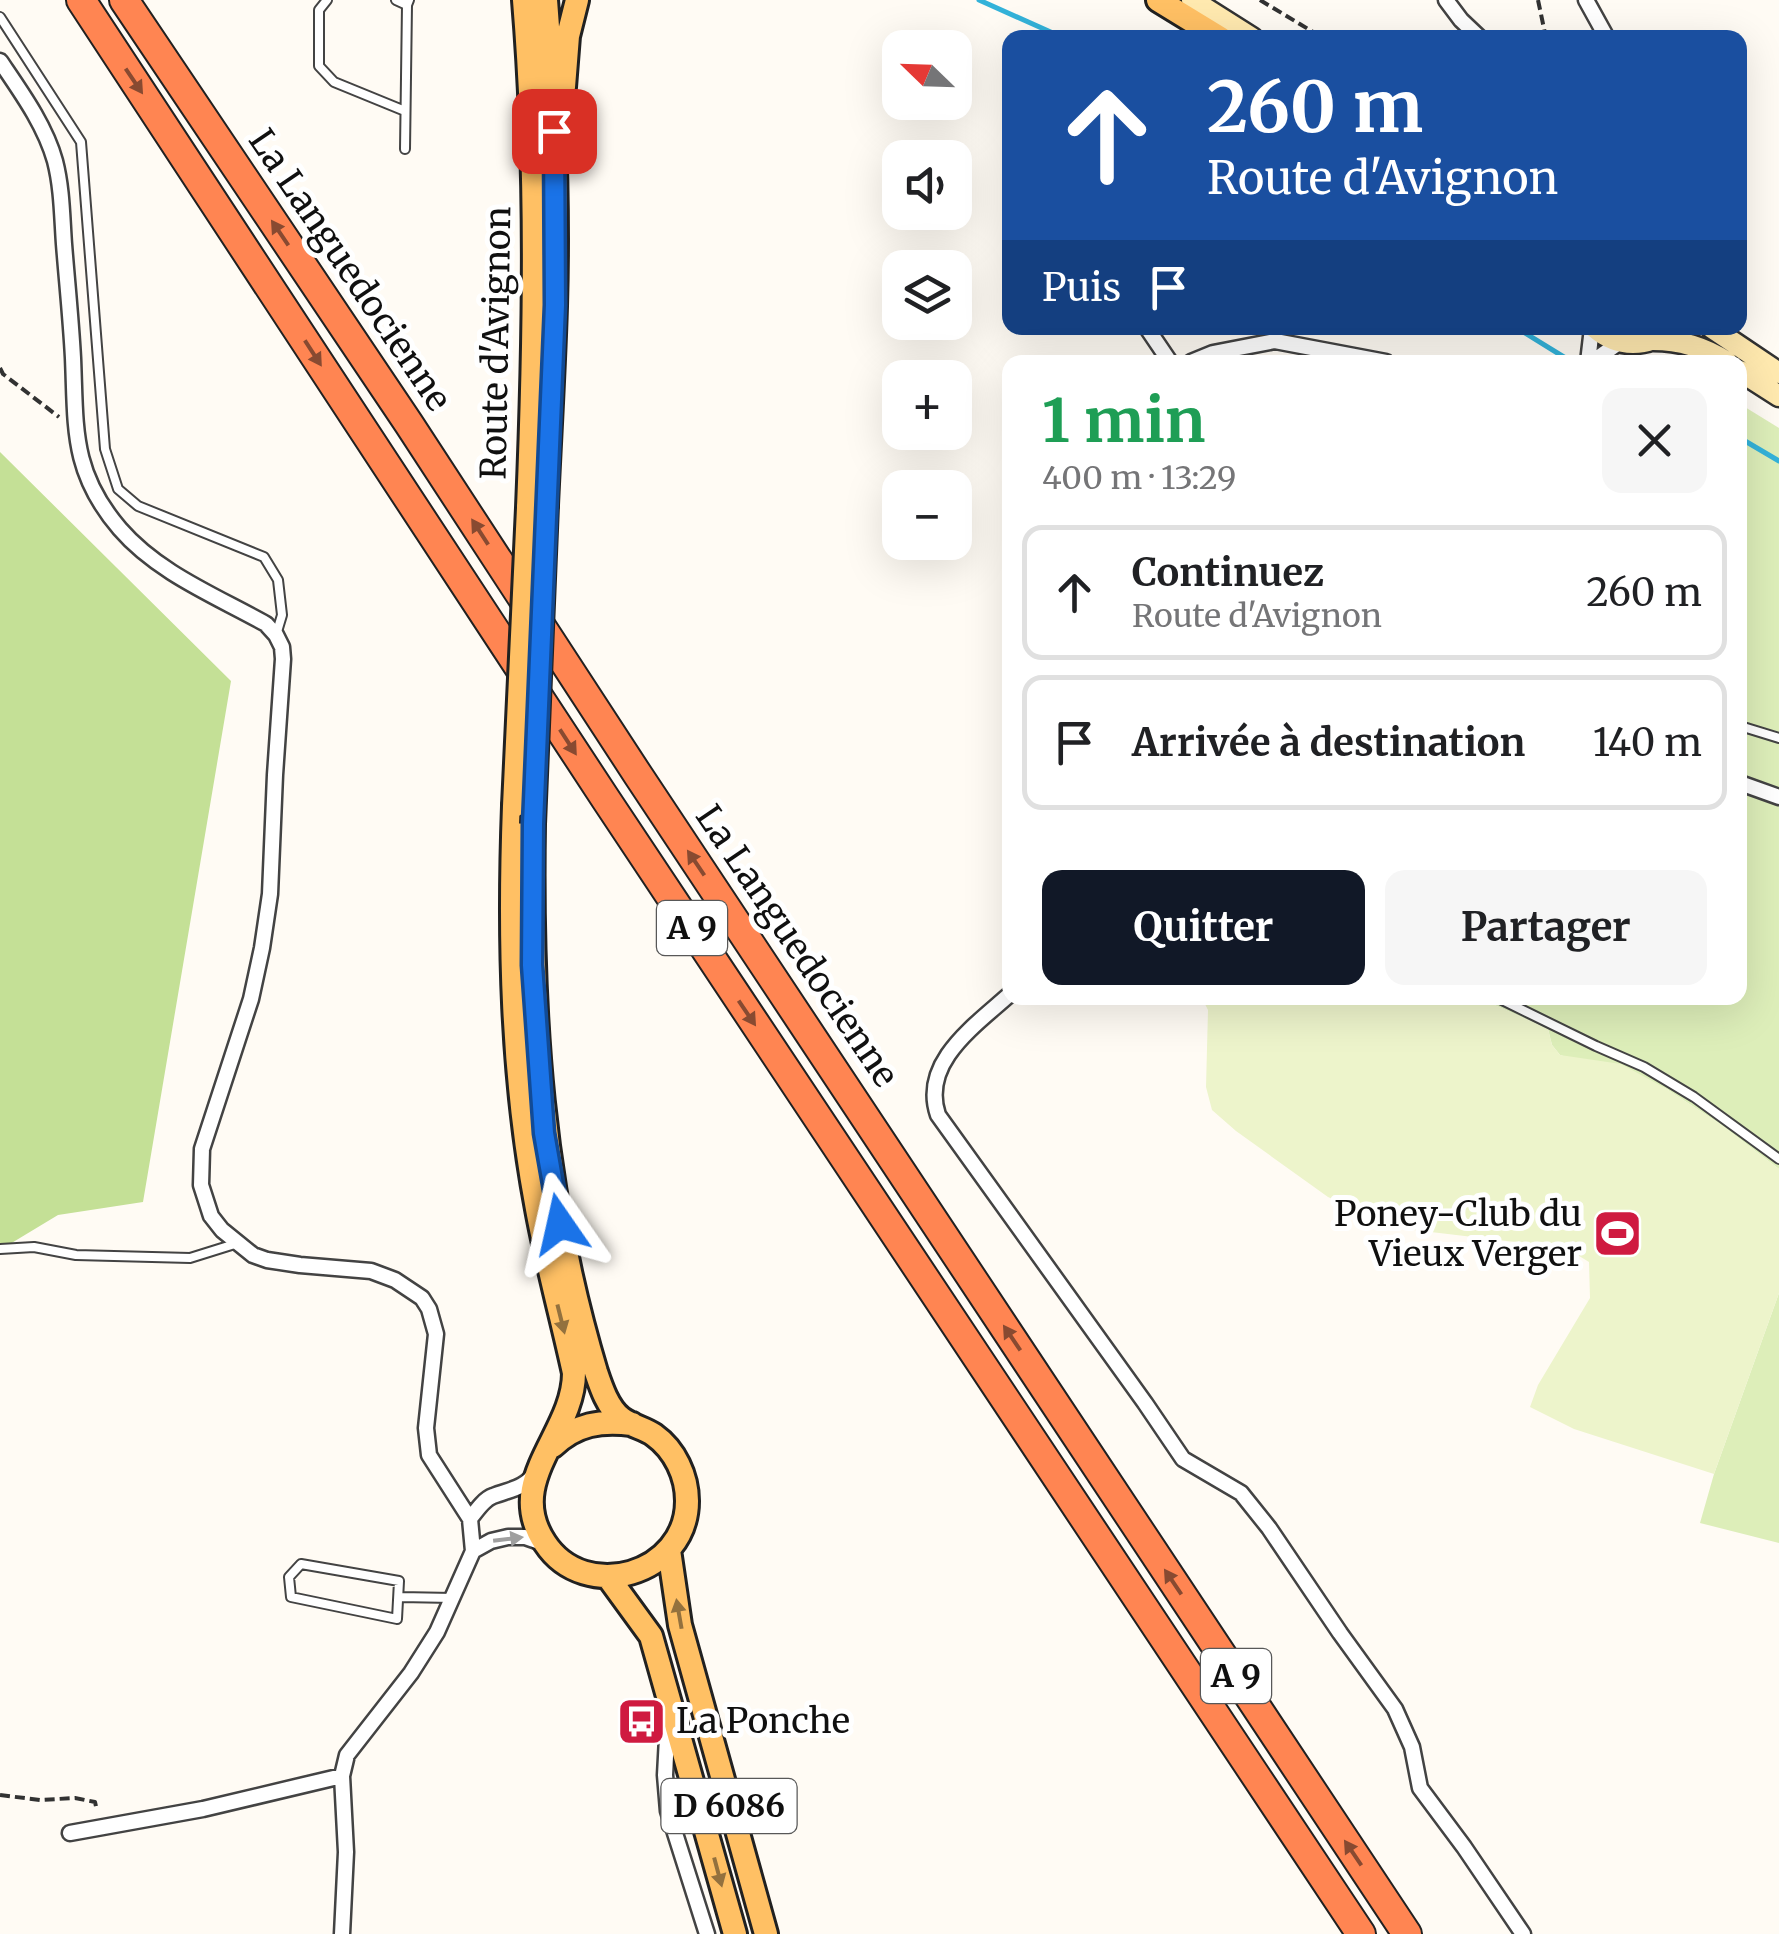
<!DOCTYPE html>
<html lang="fr">
<meta charset="utf-8">
<style>
body{margin:0;font-family:Merriweather,serif;background:#f6f6f6;color:#202124;height:100vh;display:flex;flex-direction:column;font-size:38px;white-space:nowrap}
*{box-sizing:border-box;margin:0}
p{font-size:32px;color:#757577}
.icon{flex:none;width:55px;height:55px;fill:none;stroke:currentColor;stroke-width:2;stroke-linecap:round;stroke-linejoin:round}
.map{position:relative;flex:1;overflow:hidden}
.drawer{position:absolute;left:1002px;top:355px;width:745px;height:650px;display:flex;flex-direction:column;background:#fff;border-radius:20px;box-shadow:0 10px 40px #0002}
.drawer>*{flex:none}
.top-card{position:absolute;left:1002px;top:30px;width:745px;height:305px;border-radius:20px;box-shadow:0 10px 40px #0002;background:#1a4fa0;color:#fff;overflow:hidden}
.needle{width:65px;rotate:293deg}
.buttons{position:absolute;left:882px;top:30px;display:grid;gap:20px}
.buttons a{display:grid;place-items:center;width:90px;height:90px;border-radius:20px;background:#fff;box-shadow:0 10px 40px #0002;font-size:50px}
.pin{position:absolute;display:grid;place-items:center;width:85px;height:85px;color:#fff;margin:-42px;border-radius:20px;box-shadow:0 5px 15px #0006}
.me{position:absolute;width:110px;margin:-55px;rotate:349deg;stroke-linejoin:round;filter:drop-shadow(0 0 8px #0008)}
.turn{display:flex;align-items:center;gap:35px;height:210px;padding:0 40px;font-size:45px}
.turn .icon{width:130px;height:130px;stroke-width:2.5}
.turn b{display:block;font-size:70px;line-height:85px}
.then{display:flex;align-items:center;height:95px;padding:0 40px;background:#0003;gap:20px;font-size:38px}
.round{display:grid;place-items:center;flex:none;width:105px;height:105px;border-radius:20px;background:#f6f6f6}
.overview{display:flex;align-items:center;justify-content:space-between;height:170px;padding:0 40px}
h1{font-size:60px;font-weight:700;line-height:75px;color:#1e9e55}
.action{display:flex;gap:20px;margin-top:auto;padding:20px 40px}
.action a{flex:1;height:115px;border-radius:20px;background:#111827;color:#fff;font-size:40px;font-weight:700;line-height:115px;text-align:center}
.action a+a{background:#f6f6f6;color:#202124}
ul{padding:0;list-style:none}
li{display:flex;align-items:center;gap:30px;height:135px;margin:0 20px 15px;padding:0 20px;border:5px solid #e0e0e0;border-radius:20px}
li div{flex:1}
li b{display:block;font-size:38px}
li em{font-style:normal}
.map>svg:first-child{display:block}
</style>
<div class="map">
<svg width="1779" height="1934" viewBox="0 0 1779 1934">
<rect width="100%" height="100%" fill="#fffbf4"/>
<path fill="#ddeeb9" d="M1740 404 1779 428V1169L1720 1124 1665 1088 1560 1055 1552 1045 1548 1029 1479 998H1740Z
M1779 1293V1543L1700 1523 1714 1474Z"/>
<path fill="#c4e096" d="M0 452 231 681 143 1202 58 1215 0 1250Z"/>
<path fill="#edf4cb" d="M1202 998H1479L1548 1029 1552 1045 1560 1055 1621 1064 1665 1088 1720 1124 1779 1169V1293L1714 1474 1574 1429 1530 1407 1538 1385 1590 1298 1589 1262 1566 1248 1397 1228 1328 1197 1236 1131 1212 1110 1206 1087 1208 1010Z"/>
<g fill="none" stroke-linecap="round" stroke-linejoin="round">
<path stroke="#33b2d9" stroke-width="5" d="M979 0 1064 38
M1517 328 1572 362
M1740 438 1779 461"/>
<defs>
<path id="lane" d="M327 0 319 10V66L334 82 405 111
M396 0 407 5 409 0
M0 17 81 142 105 449 118 489 138 506 264 557 278 580 282 615 276 635
M405 149 407 5
M1740 726 1779 738
M1498 998 1596 1046 1644 1067 1694 1097 1779 1159
M0 1249 34 1247 76 1255 190 1258 238 1243
M301 1564 399 1581 397 1619 291 1597 289 1577Z
M400 1597 453 1598"/>
<path id="street" d="M1446 0 1461 20 1480 38
M1586 0 1607 38
M0 61C21 92 45 125 55 161 62 188 62 216 64 244 67 282 71 320 73 358 76 428 71 472 120 529 158 573 216 596 266 624L276 635 282 647 283 659 275 775 270 894 262 948 251 999 202 1149 201 1185 211 1216 222 1230 253 1255 267 1260 300 1265 371 1271 395 1280 422 1298 429 1309 436 1334 426 1428 429 1455 470 1519 473 1551
M1147 328 1170 362
M1191 362 1213 353 1275 341 1386 362
M1588 362 1592 328
M1592 362 1620 342
M1740 783 1779 797
M1010 994C976 1025 920 1062 938 1115L1145 1403 1183 1459 1241 1493 1269 1528 1340 1633 1395 1709 1412 1747 1420 1788 1464 1847 1523 1934
M470 1519C476 1511 484 1499 493 1496 511 1489 524 1489 536 1472
M668 1719 665 1775 668 1811 707 1934
M70 1833 203 1809 342 1776
M342 1934 346 1852 342 1776 347 1755 411 1673 437 1632 473 1551 491 1541 508 1537H525L545 1544"/>
<path id="secondary" d="M1192 0 1252 38
M1595 328C1618 348 1648 348 1670 328
M1712 328 1779 373
M1653 340C1681 340 1704 347 1727 362
M1740 371 1779 396"/>
<path id="primary" d="M524 0C538 169 535 338 528 508
M1158 0 1220 38
M564 87 568 36 577 0
M546 505C549 439 553 373 555 306 558 204 554 102 546 0
M514 806C509 940 512 1077 537 1209 547 1264 562 1318 574 1373 574 1434 503 1481 545 1543 585 1604 687 1575 687 1501 687 1476 675 1450 654 1435 644 1428 631 1426 621 1418 608 1408 601 1387 596 1372 541 1189 530 1014 533 824
M553 1446C576 1424 601 1420 632 1424
M669 1550 680 1625 766 1934
M608 1577 651 1636 735 1934"/>
<path id="highway" d="M81 0 605 798 1361 1934
M124 0 409 424 638 775 1407 1934"/>
</defs>
<use href="#lane" stroke="#434343" stroke-width="12"/>
<use href="#street" stroke="#434343" stroke-width="19"/>
<use href="#secondary" stroke="#323232" stroke-width="25"/>
<use href="#primary" stroke="#212121" stroke-width="28"/>
<use href="#highway" stroke="#212121" stroke-width="32"/>
<path stroke="#323232" stroke-width="4" stroke-dasharray="10 5" stroke-linecap="butt" d="M1260 0 1323 38
M1538 0 1546 38
M0 368 3 374 59 417
M0 1795 40 1800 75 1798 95 1802 97 1811"/>
<use href="#lane" stroke="#fff" stroke-width="8"/>
<use href="#street" stroke="#fff" stroke-width="14"/>
<use href="#secondary" stroke="#ffe9af" stroke-width="20"/>
<use href="#primary" stroke="#ffc064" stroke-width="22"/>
<use href="#highway" stroke="#ff8552" stroke-width="28"/>
<defs>
<path id="primary-bridge" d="M514 806 528 508
M533 824 546 505"/>
</defs>
<use href="#primary-bridge" stroke="#212121" stroke-width="28" stroke-linecap="butt"/>
<use href="#primary-bridge" stroke="#ffc064" stroke-width="22"/>
</g>
<defs><path id="oneway-solid" d="M-6-.8H1V-3.2L6.5 0L1 3.2V.8H-6Z" transform="scale(2.5)"/></defs>
<g fill="#884a31">
<use href="#oneway-solid" transform="translate(134 81) rotate(56)"/>
<use href="#oneway-solid" transform="translate(280 233) rotate(-124)"/>
<use href="#oneway-solid" transform="translate(313 353) rotate(57)"/>
<use href="#oneway-solid" transform="translate(480 532) rotate(-123)"/>
<use href="#oneway-solid" transform="translate(568 742) rotate(57)"/>
<use href="#oneway-solid" transform="translate(696 863) rotate(-124)"/>
<use href="#oneway-solid" transform="translate(747 1013) rotate(56)"/>
<use href="#oneway-solid" transform="translate(1012 1338) rotate(-124)"/>
<use href="#oneway-solid" transform="translate(1173 1582) rotate(-124)"/>
<use href="#oneway-solid" transform="translate(1353 1853) rotate(-124)"/>
</g>
<g fill="#93713e">
<use href="#oneway-solid" transform="translate(561 1319) rotate(76)"/>
<use href="#oneway-solid" transform="translate(679 1614) rotate(-100)"/>
<use href="#oneway-solid" transform="translate(718 1872) rotate(75)"/>
</g>
<use fill="#9f9f9f" href="#oneway-solid" transform="translate(508 1539) rotate(-7)"/>
<g fill="none" stroke-linecap="round" stroke-linejoin="round">
<defs>
<path id="route" d="M554 131 555 305 533 824 532 965 544 1133 560 1224"/>
</defs>
<use href="#route" stroke="#114b97" stroke-width="25"/>
<use href="#route" stroke="#1a73e8" stroke-width="18"/>
</g>
<defs>
<symbol id="stadium-square" viewBox="-11 -11 22 22"><rect x="-9" y="-9" width="18" height="18" rx="4" fill="#cf1a40" stroke="#fff"/><path d="M0-5a6.5 5 0 1 0 0 10a6.5 5 0 1 0 0-10ZM-3.5-1.8h7v3.6h-7Z" fill="#fff"/></symbol>
<symbol id="bus-square" viewBox="-11 -11 22 22"><rect x="-9" y="-9" width="18" height="18" rx="4" fill="#cf1a40" stroke="#fff"/><path d="M-5-6H5V4H4V6H2V4H-2V6H-4V4H-5ZM-3.5-4V0h7V-4ZM-3.5 1.2v1.5H-2V1.2ZM2 1.2v1.5H3.5V1.2Z" fill="#fff"/></symbol>
</defs>
<g fill-rule="evenodd">
<use href="#stadium-square" x="1590" y="1206" width="55" height="55"/>
<use href="#bus-square" x="614" y="1694" width="55" height="55"/>
</g>
<g text-anchor="middle" dominant-baseline="central" stroke-width="10" stroke-linejoin="round" paint-order="stroke">
<g fill="#fff" stroke="#585858" stroke-width="2.5">
<rect x="657" y="901" width="70" height="54" rx="8"/>
<rect x="1201" y="1649" width="70" height="54" rx="8"/>
<rect x="661.5" y="1779" width="135" height="54" rx="8"/>
</g>
<g font-size="32" font-weight="bold" fill="#101010">
<text x="692" y="928">A 9</text>
<text x="1236" y="1676">A 9</text>
<text x="729" y="1806">D 6086</text>
</g>
<g font-size="35" fill="#101010" stroke="#fff">
<text transform="translate(350 270) rotate(56)">La Languedocienne</text>
<text transform="translate(496 343) rotate(-89)">Route d'Avignon</text>
<text transform="translate(797 946) rotate(56)">La Languedocienne</text>
</g>
<g font-size="35" fill="#101010" stroke="#fff" text-anchor="end">
<text x="1582" y="1214">Poney-Club du<tspan x="1582" dy="40">Vieux Verger</tspan></text>
<text x="676" y="1721" text-anchor="start">La Ponche</text>
</g>
</g>
</svg>
<div class="buttons">
<a><svg class="needle" viewBox="-14 -14 28 28"><path d="M0-13l5 13h-10z" fill="#e53935"/><path d="M0 13l5-13h-10z" fill="#757577"/></svg></a>
<a><svg class="icon" aria-label="sound" viewBox="0 0 24 24"><path d="M4 9h4l5-4v14l-5-4H4zM17 9q2 3 0 6"/></svg></a>
<a><svg class="icon" aria-label="layers" viewBox="0 0 24 24"><path d="M12 4l9 5-9 5-9-5zM3 14l9 5 9-5"/></svg></a>
<a>+</a>
<a>−</a>
</div>
<div class="pin" style="left:554px;top:131px;background:#d93025"><svg class="icon" aria-label="arrive" viewBox="0 0 24 24"><path d="M6 21V4h12l-3 4 3 4H6"/></svg></div>
<svg class="me" style="left:560px;top:1224px" viewBox="-20 -20 40 40"><path d="M0-17L14 15 0 8-14 15z" fill="#1a73e8" stroke="#fff" stroke-width="4"/></svg>
<div class="top-card">
<div class="turn"><svg class="icon" aria-label="ahead" viewBox="0 0 24 24"><path d="M12 20V5M6 11l6-6 6 6"/></svg><div><b>260 m</b>Route d'Avignon</div></div>
<div class="then">Puis<svg class="icon" aria-label="arrive" viewBox="0 0 24 24"><path d="M6 21V4h12l-3 4 3 4H6"/></svg></div>
</div>
<section class="drawer">
<div class="overview"><div><h1>1 min</h1><p>400 m · 13:29</p></div><a class="round"><svg class="icon" aria-label="close" viewBox="0 0 24 24"><path d="M6 6l12 12M18 6L6 18"/></svg></a></div>
<ul>
<li><svg class="icon" aria-label="ahead" viewBox="0 0 24 24"><path d="M12 20V5M6 11l6-6 6 6"/></svg><div><b>Continuez</b><p>Route d'Avignon</p></div><em>260 m</em></li>
<li><svg class="icon" aria-label="arrive" viewBox="0 0 24 24"><path d="M6 21V4h12l-3 4 3 4H6"/></svg><div><b>Arrivée à destination</b></div><em>140 m</em></li>
</ul>
<div class="action"><a>Quitter</a><a>Partager</a></div>
</section>
</div>
